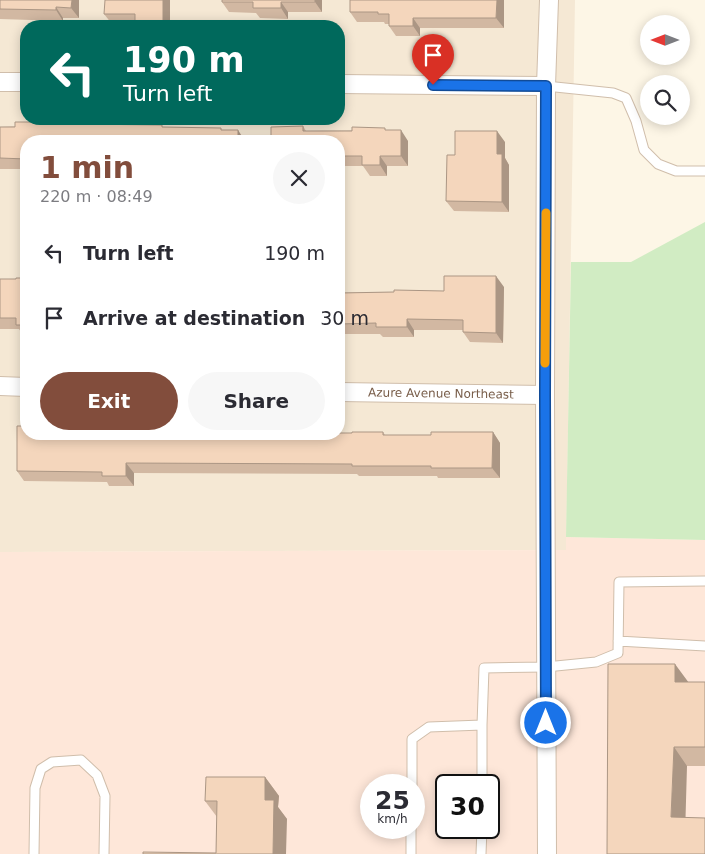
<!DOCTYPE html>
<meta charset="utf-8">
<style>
body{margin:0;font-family:"DejaVu Sans",sans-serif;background:#f7f7f7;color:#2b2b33;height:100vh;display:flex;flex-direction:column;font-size:19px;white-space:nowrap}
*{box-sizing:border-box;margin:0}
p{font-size:16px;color:#7c7c81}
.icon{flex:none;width:28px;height:28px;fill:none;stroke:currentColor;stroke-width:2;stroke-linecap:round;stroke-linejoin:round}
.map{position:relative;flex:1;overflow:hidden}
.panel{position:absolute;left:20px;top:135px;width:325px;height:305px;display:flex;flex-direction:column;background:#fff;border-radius:20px;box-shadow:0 2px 12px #0003}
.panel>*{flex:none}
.banner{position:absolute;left:20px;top:20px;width:325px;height:105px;border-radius:20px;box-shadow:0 2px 12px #0003;background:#00695c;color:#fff;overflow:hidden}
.needle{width:32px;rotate:270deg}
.fabs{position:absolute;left:640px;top:15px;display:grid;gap:10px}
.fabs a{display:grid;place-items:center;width:50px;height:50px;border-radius:50%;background:#fff;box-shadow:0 2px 12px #0003;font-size:25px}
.speed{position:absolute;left:360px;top:774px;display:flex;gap:10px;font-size:25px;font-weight:700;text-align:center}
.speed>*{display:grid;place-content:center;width:65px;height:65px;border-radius:50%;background:#fff;box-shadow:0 2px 12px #0003;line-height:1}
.speed small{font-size:12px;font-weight:400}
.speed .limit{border:2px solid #111;border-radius:8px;background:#fff;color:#111}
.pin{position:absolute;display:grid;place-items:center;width:42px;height:42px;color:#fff;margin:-51px -21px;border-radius:50% 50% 50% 0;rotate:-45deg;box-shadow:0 0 5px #0007}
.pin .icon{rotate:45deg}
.me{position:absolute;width:55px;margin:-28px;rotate:0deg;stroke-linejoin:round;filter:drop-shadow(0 0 4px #0008)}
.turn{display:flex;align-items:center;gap:18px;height:105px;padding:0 20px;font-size:22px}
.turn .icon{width:65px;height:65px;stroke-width:2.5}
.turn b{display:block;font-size:35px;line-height:42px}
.round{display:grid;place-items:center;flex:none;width:52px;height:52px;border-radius:26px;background:#f7f7f7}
.overview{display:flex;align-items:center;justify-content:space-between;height:85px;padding:0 20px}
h1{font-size:30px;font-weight:700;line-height:38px;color:#824d3c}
.primary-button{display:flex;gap:10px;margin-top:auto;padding:10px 20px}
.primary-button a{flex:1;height:58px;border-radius:30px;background:#824d3c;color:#fff;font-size:20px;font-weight:700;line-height:58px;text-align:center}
.primary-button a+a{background:#f7f7f7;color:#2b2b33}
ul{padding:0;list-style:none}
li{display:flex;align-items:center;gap:15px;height:65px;padding:0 20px}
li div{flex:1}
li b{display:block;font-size:19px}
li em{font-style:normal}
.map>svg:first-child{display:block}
</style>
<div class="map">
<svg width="705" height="854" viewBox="0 0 705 854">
<rect width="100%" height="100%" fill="#fdf6e6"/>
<path fill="#f5e8d4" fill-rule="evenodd" d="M0 0H575L566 550 0 552ZM26 26H339V119H26ZM26 141H339V434H26Z"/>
<path fill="#fee7d9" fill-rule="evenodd" d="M566 537 705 540V854H0V552L566 550ZM371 785H414V828H371ZM446 785H489V828H446Z"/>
<path fill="#d1ecc3" d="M705 222V540L566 537 571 262H631Z"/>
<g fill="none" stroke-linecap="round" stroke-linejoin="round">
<defs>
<path id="lane" d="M546 86 613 93 626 98 636 121 644 150 658 164 676 171H705
M618 641 705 646
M412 785V739L429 727 482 725 484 668 546 667 596 662 618 653 619 582 705 581
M482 785V725
M34 854 35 788 41 769 52 762 81 760 97 775 105 796 104 854
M411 854V828
M481 854 482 828"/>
<g id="street">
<path d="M0 82H26"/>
<path d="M339 84 546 86"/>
<path d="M0 386 26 387"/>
<path id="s1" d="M339 392 545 395"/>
<path d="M547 854 545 395 546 86 549 0"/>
</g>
</defs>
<use href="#lane" stroke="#d0beab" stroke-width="11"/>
<use href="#street" stroke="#d0beab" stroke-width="20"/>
<use href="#lane" stroke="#fff" stroke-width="9"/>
<use href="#street" stroke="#fff" stroke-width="18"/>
</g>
<path fill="#d2b8a2" d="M0 0H79V18H63V21L0 19Z
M170 0V26H138L137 24H112L104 14Z
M322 0V12H288V19L260 18 256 13 229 12 222 2Z
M350 0H504V28H420V36H396L389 26V24H385L384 22H357L350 12Z
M77 124 223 130 245 141H26V169H0V171V127Z
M303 126 306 131 387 130 408 141V166H387V176H370L363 166H339V141H271Z
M505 142V158L509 165V212L454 211 446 201 455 155Z
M26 278V335H23L19 329H0V279H16Z
M504 287 503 343 470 342 463 332V330H414V337H383L380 334H339V293L444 291Z
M383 432 385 435H431L493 432 500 443V478H438L437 476H359L357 474 134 473V486H109L107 482 24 481 17 471 26 434 352 433Z
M688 682H705V766H687L607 854Z
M265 777 279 796 278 807 287 819 216 853 217 817 205 801Z"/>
<path fill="#ab9684" d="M72 0H79V18L71 8Z
M163 0H170V26H166L163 22Z
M315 0H322V12L315 2Z
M497 0H504V28L496 18Z
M281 2 288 12V19L281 8Z
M56 7 63 18V21L56 10Z
M413 18 420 28V36L413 26Z
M238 130 245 141H238Z
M401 130 408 141V166L401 156Z
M497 131 505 142V158L509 165V212L502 202 497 154Z
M380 156 387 166V176L380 165Z
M496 276 504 287 503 343 496 333Z
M407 319 414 330V337L407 327Z
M493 432 500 443V478L492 468Z
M126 463 134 473V486L126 476Z
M675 664 689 683 675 682Z
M674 747 687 766 685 836 671 817Z
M265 777 279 796 278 807 287 819 286 854H273L265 800Z"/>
<path fill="#f4d6bc" stroke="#ab9684" d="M0 0H72L71 8 56 7V10L0 9Z
M105 0H163V22H135V14H104Z
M222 0H315V2H281V8H253V2H222Z
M350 0H497L496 18H413V26H389V14H378V12H350Z
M15 122H76V124L162 125V127L221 128V130H238V141H26V159L0 158V127H15Z
M303 126V131H352V127L385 128V130H401V156H380V165H362V156H339V141H271V127Z
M455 131H497V154H502V202L446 201 447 155H455Z
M444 276H496V333L463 332V320L407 319V327H376V323L339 324V293L394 292V290L444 291Z
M16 278H26V325H16V318H0V279H16Z
M17 426H26V434H339V433H352V432H383V435H431V432H493L492 468H431V466H352V464L126 463V476H102V472L17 471Z
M608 664H675V682H705V747H674L671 817 705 818V854H607Z
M206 777H265V800H274L273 854H274H143V852L216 853 217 801H205Z"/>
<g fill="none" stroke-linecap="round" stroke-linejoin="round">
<defs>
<path id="route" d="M433 85 546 86 545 396 546 723"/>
</defs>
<use href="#route" stroke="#114b97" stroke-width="12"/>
<use href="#route" stroke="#1a73e8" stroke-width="9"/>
<path stroke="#f59e0b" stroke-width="9" d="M545 363 546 213"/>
</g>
<g text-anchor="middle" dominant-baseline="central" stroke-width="4" stroke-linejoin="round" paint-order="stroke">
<g font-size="12" fill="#785d49" stroke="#fff9ed">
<text stroke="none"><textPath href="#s1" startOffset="102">Azure Avenue Northeast</textPath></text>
</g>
</g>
</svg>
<div class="fabs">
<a><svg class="needle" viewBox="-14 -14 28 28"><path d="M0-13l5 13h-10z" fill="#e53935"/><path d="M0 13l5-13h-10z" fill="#7c7c81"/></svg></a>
<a><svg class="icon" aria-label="search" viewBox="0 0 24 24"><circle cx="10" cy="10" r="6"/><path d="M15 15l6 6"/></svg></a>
</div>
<div class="speed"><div>25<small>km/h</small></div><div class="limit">30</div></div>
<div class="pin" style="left:433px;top:85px;background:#d93025"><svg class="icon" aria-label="arrive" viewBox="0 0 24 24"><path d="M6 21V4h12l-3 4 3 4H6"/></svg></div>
<svg class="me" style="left:546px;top:723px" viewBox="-20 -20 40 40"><circle r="17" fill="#1a73e8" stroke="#fff" stroke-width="3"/><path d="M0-11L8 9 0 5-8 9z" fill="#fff"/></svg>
<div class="banner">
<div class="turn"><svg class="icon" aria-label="left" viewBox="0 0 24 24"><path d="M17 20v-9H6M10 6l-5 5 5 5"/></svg><div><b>190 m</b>Turn left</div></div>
</div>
<section class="panel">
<div class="overview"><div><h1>1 min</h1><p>220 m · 08:49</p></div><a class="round"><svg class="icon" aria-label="close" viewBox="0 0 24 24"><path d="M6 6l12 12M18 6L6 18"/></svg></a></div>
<ul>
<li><svg class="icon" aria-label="left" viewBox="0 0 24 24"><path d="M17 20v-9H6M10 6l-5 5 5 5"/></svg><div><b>Turn left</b></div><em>190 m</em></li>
<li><svg class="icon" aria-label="arrive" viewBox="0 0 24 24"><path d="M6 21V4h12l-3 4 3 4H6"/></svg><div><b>Arrive at destination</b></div><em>30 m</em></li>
</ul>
<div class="primary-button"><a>Exit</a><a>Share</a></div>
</section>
</div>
